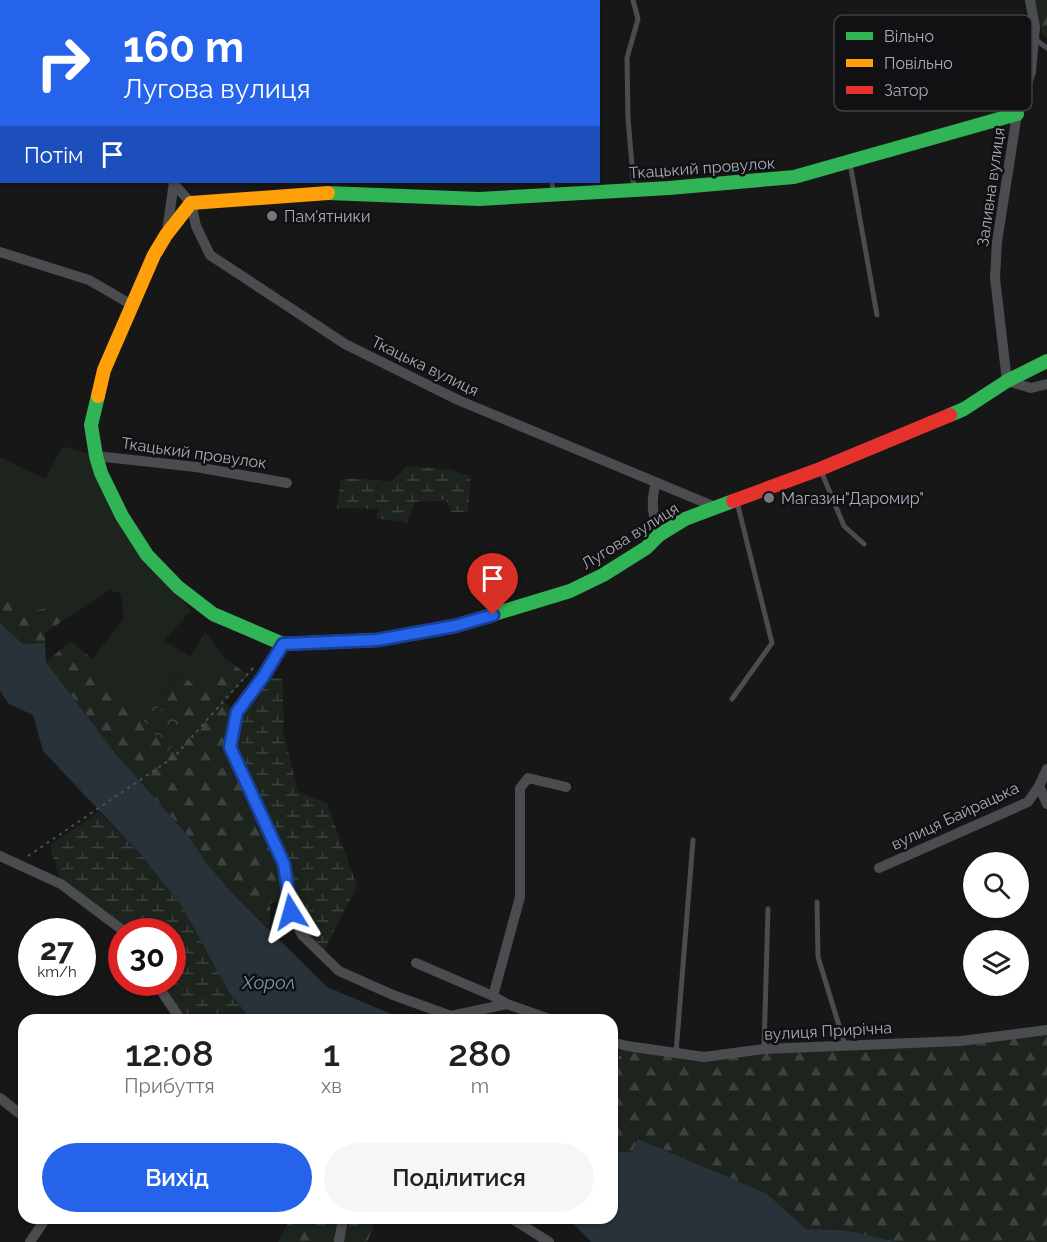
<!DOCTYPE html>
<html lang="uk">
<meta charset="utf-8">
<style>
body{margin:0;font-family:Raleway,sans-serif;background:#f6f6f6;color:#202124;height:100vh;display:flex;flex-direction:column;font-size:22px;white-space:nowrap}
*{box-sizing:border-box;margin:0}
p{font-size:20px;color:#757577}
.icon{flex:none;width:33px;height:33px;fill:none;stroke:currentColor;stroke-width:2;stroke-linecap:round;stroke-linejoin:round}
.map{position:relative;flex:1;overflow:hidden}
.drawer{position:absolute;left:18px;top:1014px;width:600px;height:210px;display:flex;flex-direction:column;background:#fff;border-radius:18px;box-shadow:0 2px 4px #0004}
.drawer>*{flex:none}
.hud{position:absolute;left:0px;top:0px;width:600px;height:183px;box-shadow:0 2px 4px #0004;background:#2563eb;color:#fff;overflow:hidden}
.controls{position:absolute;left:963px;top:852px;display:grid;gap:12px}
.controls a{display:grid;place-items:center;width:66px;height:66px;border-radius:50%;background:#fff;box-shadow:0 2px 4px #0004;font-size:30px}
.speed{position:absolute;left:18px;top:918px;display:flex;gap:12px;font-size:30px;font-weight:700;text-align:center}
.speed>*{display:grid;place-content:center;width:78px;height:78px;border-radius:50%;background:#fff;box-shadow:0 2px 4px #0004;line-height:1}
.speed small{font-size:15px;font-weight:400}
.speed .limit{border:9px solid #d22;background:#fff;color:#111}
.pin{position:absolute;display:grid;place-items:center;width:51px;height:51px;color:#fff;margin:-62px -26px;border-radius:50% 50% 50% 0;rotate:-45deg;box-shadow:0 0 6px #0007}
.pin .icon{rotate:45deg}
.me{position:absolute;width:66px;margin:-33px;rotate:352deg;stroke-linejoin:round;filter:drop-shadow(0 0 4px #0008)}
.turn{display:flex;align-items:center;gap:21px;height:126px;padding:0 24px;font-size:27px}
.turn .icon{width:78px;height:78px;stroke-width:2.5}
.turn b{display:block;font-size:42px;line-height:51px}
.then{display:flex;align-items:center;height:57px;padding:0 24px;background:#0003;gap:12px;font-size:22px}
.eta{display:flex;justify-content:space-evenly;align-items:center;height:102px;text-align:center}
.eta b{font-size:36px;font-weight:600;line-height:42px}
.button{display:flex;gap:12px;margin-top:auto;padding:12px 24px}
.button a{flex:1;height:69px;border-radius:36px;background:#2563eb;color:#fff;font-size:24px;font-weight:600;line-height:69px;text-align:center}
.button a+a{background:#f6f6f6;color:#202124}
.map>svg:first-child{display:block}
</style>
<div class="map">
<svg width="1047" height="1242" viewBox="0 0 1047 1242">
<defs>
<pattern id="forest-firs" width="22" height="20" patternUnits="userSpaceOnUse" patternTransform="scale(1.5)"><rect width="22" height="20" fill="#1d241e"/><path d="M5 1l3.5 6h-7zM16 11l3.5 6h-7z" fill="#3b413d"/></pattern>
<pattern id="wetland-marsh" width="20" height="14" patternUnits="userSpaceOnUse" patternTransform="scale(1.5)"><rect width="20" height="14" fill="#1d241e"/><path d="M1 5h8M5 5V1M11 12h8M15 12V8" fill="none" stroke="#3b413d"/></pattern>
<pattern id="park-crowns" width="20" height="18" patternUnits="userSpaceOnUse" patternTransform="scale(1.5)"><rect width="20" height="18" fill="#1d241e"/><path d="M2 6a3 3 0 1 1 6 0M12 15a3 3 0 1 1 6 0" fill="none" stroke="#3b413d"/></pattern>
</defs>
<rect width="100%" height="100%" fill="#171717"/>
<path fill="#1d241e" d="M63 446 96 456 147 555 191 611 164 640 190 657 205 632 226 659 197 690 179 672 154 705 140 715 92 659 124 618 121 594 110 590 71 616 63 605 29 612 0 580V457L45 479Z"/>
<path fill="url(#forest-firs)" d="M1035 0H1047V38L1042 35Z
M0 580 29 612 63 604 71 616 45 632V643L23 644 0 623Z
M71 641 92 659 140 714 154 705 180 672 197 689 226 659 248 675 224 702 237 712 284 864 288 896 270 904V929L233 894 207 864 190 838 115 753 46 662Z
M1047 1030V1242H898L844 1230 806 1229 766 1193 639 1139 632 1152H612V1056L627 1046 704 1057 961 1041Z
M291 1218H377L367 1242H278Z"/>
<path fill="url(#wetland-marsh)" d="M407 466 448 469 471 476 468 512H451L446 500 415 502 407 523 376 518 378 509 337 508 341 479H363L391 482Z
M263 677 282 679 284 717 283 730 298 792 327 803 357 886 322 955 302 935 284 864 230 747 237 712Z
M99 812 141 855 181 905 230 994 252 1020H184L155 983 172 982V932L125 931 61 884 50 845Z"/>
<path fill="url(#park-crowns)" d="M154 705 191 725 167 752 140 715Z"/>
<path fill="#2a3239" d="M0 623 23 644 45 643 46 662 115 753 190 838 207 864 233 894 327 987 406 1020H252L230 994 181 905 141 855 43 751 33 715 9 704 0 691Z
M638 1139 766 1193 806 1229 844 1230 898 1242H591L568 1218H612V1152H632Z"/>
<g fill="none" stroke-linecap="round" stroke-linejoin="round">
<path stroke="#4d4e52" stroke-width="2" stroke-dasharray="3 4.5" stroke-linecap="butt" d="M28 856 174 757 255 666
M612 1072 621 1056"/>
<path stroke="#4b4c50" stroke-width="5" d="M532 0 533 2
M633 0 638 19 627 58 628 118 634 188
M1035 39 1047 48
M977 70 1031 68
M850 163 877 315
M552 182 553 193
M821 471 844 526 864 544
M732 699 772 643 737 502
M817 902 818 957 845 1045
M764 1049 768 909
M676 1053 693 840"/>
<path stroke="#4b4c50" stroke-width="10" d="M145 0V2
M1030 0 1035 27 1031 72 1017 114 997 242 995 278 1007 381 1031 388 1047 384
M62 2 64 0
M437 2V0
M0 59 2 57
M174 184 191 203 196 226 210 255 345 344 458 400 718 508
M167 231 174 182
M0 252 89 280 132 305
M96 456 196 467 287 483
M656 482C650 504 653 515 659 535
M283 644 263 677 237 712 230 747 284 864 291 913 302 935 339 971 393 995 451 1016 507 1004 552 1020
M1047 769 1039 786 1047 804
M0 856 61 884 125 932
M879 868 1028 802 1039 786
M416 963 493 996
M155 982 181 1020
M507 1004 493 996 520 897V788L528 778 566 787
M612 1042 627 1046 704 1057 764 1049 961 1041 1047 1030
M0 1098 24 1117
M511 1218 549 1242
M30 1242 46 1218
M339 1242 343 1218"/>
<path stroke="#30b455" stroke-width="14" d="M328 193 479 199 669 188 794 177 1017 114
M98 396 91 425 96 456 101 473 122 516 147 555 178 587 213 614 283 644 377 640 455 626 570 591 603 575 646 548 659 535 685 519 733 501
M950 415 964 409 1007 381 1047 361"/>
<path stroke="#ff9f0a" stroke-width="14" d="M98 396 104 370 154 255 166 235 191 203 328 193"/>
<path stroke="#e5322d" stroke-width="14" d="M733 501 820 469 950 415"/>
</g>
<g fill="none" stroke-linecap="round" stroke-linejoin="round">
<defs>
<path id="route" d="M291 912 284 864 230 747 237 712 263 677 283 644 377 640 455 626 493 615"/>
</defs>
<use href="#route" stroke="#184099" stroke-width="15"/>
<use href="#route" stroke="#2563eb" stroke-width="10"/>
</g>
<g fill="#757880" stroke="#111113" stroke-width="2">
<circle cx="272" cy="216" r="6"/>
<circle cx="769" cy="498" r="6"/>
</g>
<g text-anchor="middle" dominant-baseline="central" stroke-width="5" stroke-linejoin="round" paint-order="stroke">
<g font-size="16" fill="#a8adb8" stroke="#111113">
<text transform="translate(702 168) rotate(-4)">Ткацький провулок</text>
<text transform="translate(991 187) rotate(-82)">Заливна вулиця</text>
<text transform="translate(425 366) rotate(26)">Ткацька вулиця</text>
<text transform="translate(194 453) rotate(8)">Ткацький провулок</text>
<text transform="translate(630 536) rotate(-32)">Лугова вулиця</text>
<text transform="translate(955 816) rotate(-25)">вулиця Байрацька</text>
<text transform="translate(828 1031) rotate(-3)">вулиця Прирічна</text>
</g>
<g font-size="16" fill="#a8adb8" stroke="#111113" text-anchor="start">
<text x="284" y="216">Пам'ятники</text>
<text x="781" y="498">Магазин"Даромир"</text>
</g>
<g font-size="18" font-style="italic" fill="#7f9bb3" stroke="#111113">
<text x="269" y="982">Хорол</text>
</g>
</g>
<rect x="834" y="15" width="198" height="96" rx="9" fill="#111113" stroke="#3e4045" stroke-width="1.5"/>
<rect x="846" y="32" width="27" height="8" fill="#30b455"/>
<rect x="846" y="59" width="27" height="8" fill="#ff9f0a"/>
<rect x="846" y="86" width="27" height="8" fill="#e5322d"/>
<g font-size="16" fill="#a8adb8">
<text x="884" y="42">Вільно</text>
<text x="884" y="69">Повільно</text>
<text x="884" y="96">Затор</text>
</g>
</svg>
<div class="controls">
<a><svg class="icon" aria-label="search" viewBox="0 0 24 24"><circle cx="10" cy="10" r="6"/><path d="M15 15l6 6"/></svg></a>
<a><svg class="icon" aria-label="layers" viewBox="0 0 24 24"><path d="M12 4l9 5-9 5-9-5zM3 14l9 5 9-5"/></svg></a>
</div>
<div class="speed"><div>27<small>km/h</small></div><div class="limit">30</div></div>
<div class="pin" style="left:493px;top:615px;background:#d93025"><svg class="icon" aria-label="arrive" viewBox="0 0 24 24"><path d="M6 21V4h12l-3 4 3 4H6"/></svg></div>
<svg class="me" style="left:291px;top:912px" viewBox="-20 -20 40 40"><path d="M0-17L14 15 0 8-14 15z" fill="#2563eb" stroke="#fff" stroke-width="4"/></svg>
<div class="hud">
<div class="turn"><svg class="icon" aria-label="right" viewBox="0 0 24 24"><path d="M7 20v-9h11M14 6l5 5-5 5"/></svg><div><b>160 m</b>Лугова вулиця</div></div>
<div class="then">Потім<svg class="icon" aria-label="arrive" viewBox="0 0 24 24"><path d="M6 21V4h12l-3 4 3 4H6"/></svg></div>
</div>
<section class="drawer">
<div class="eta">
<div><b>12:08</b><p>Прибуття</p></div>
<div><b>1</b><p>хв</p></div>
<div><b>280</b><p>m</p></div>
</div>
<div class="button"><a>Вихід</a><a>Поділитися</a></div>
</section>
</div>
